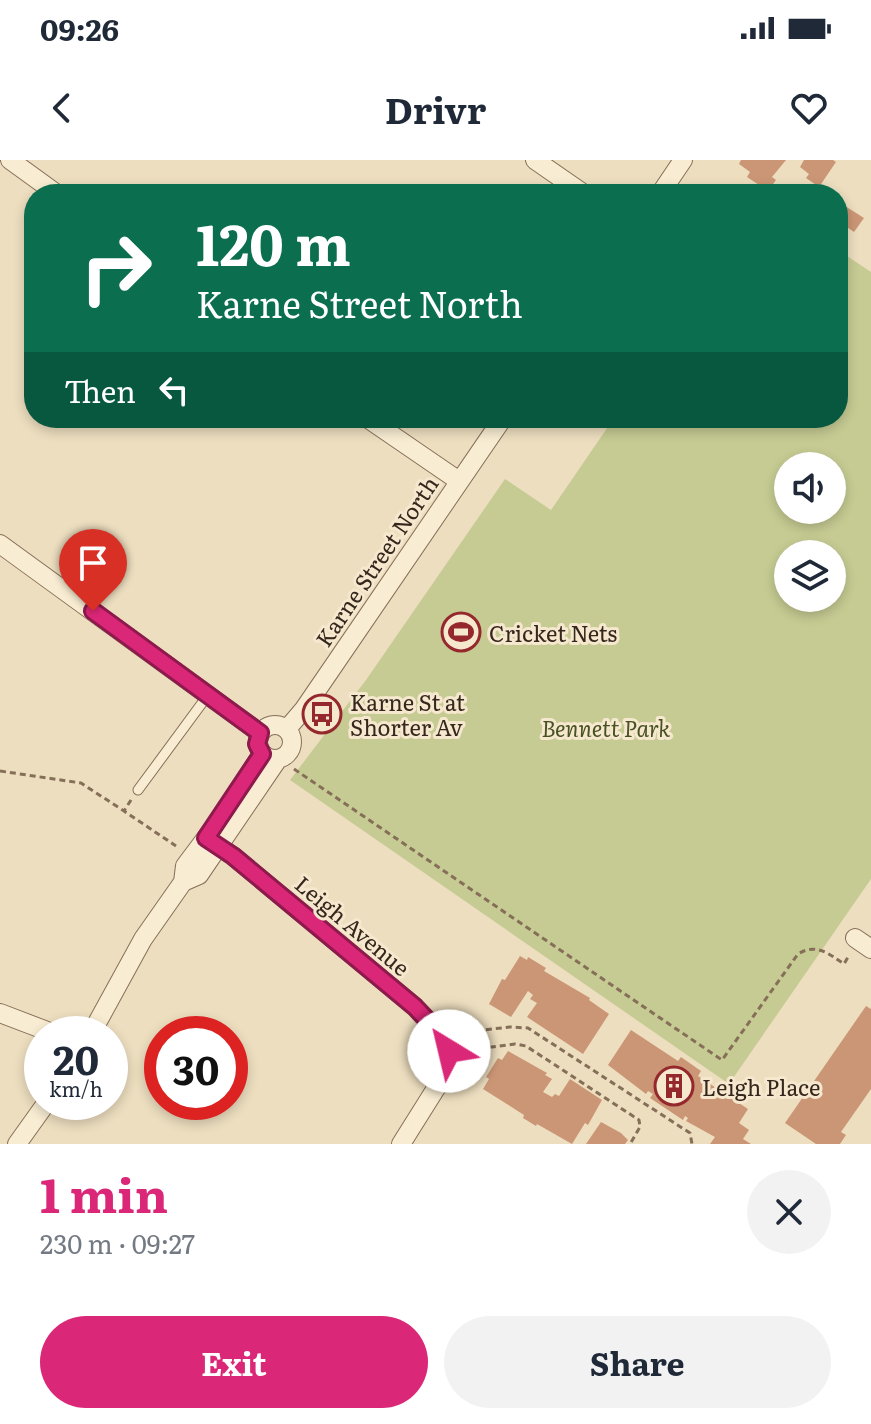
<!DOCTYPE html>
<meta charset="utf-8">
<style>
body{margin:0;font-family:Literata,serif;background:#f2f2f3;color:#1f2937;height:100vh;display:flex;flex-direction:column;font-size:30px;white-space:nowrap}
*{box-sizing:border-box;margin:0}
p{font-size:26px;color:#747a83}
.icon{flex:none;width:44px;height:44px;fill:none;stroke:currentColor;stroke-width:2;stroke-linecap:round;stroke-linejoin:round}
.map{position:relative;height:984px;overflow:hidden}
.panel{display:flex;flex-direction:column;background:#fff;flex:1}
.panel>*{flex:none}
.guide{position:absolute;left:24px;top:24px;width:824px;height:244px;border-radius:32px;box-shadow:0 4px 12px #0003;background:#0b6e4f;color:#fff;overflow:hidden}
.fabs{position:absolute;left:774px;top:292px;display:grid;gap:16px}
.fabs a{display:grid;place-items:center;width:72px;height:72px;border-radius:50%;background:#fff;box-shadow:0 4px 12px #0003;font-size:40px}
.speed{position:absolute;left:24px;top:856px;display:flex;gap:16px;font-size:40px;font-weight:700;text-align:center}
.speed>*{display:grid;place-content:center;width:104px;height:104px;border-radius:50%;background:#fff;box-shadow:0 4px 12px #0003;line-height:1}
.speed small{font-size:20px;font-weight:400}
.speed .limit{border:12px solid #d22;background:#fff;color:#111}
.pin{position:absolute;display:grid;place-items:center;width:68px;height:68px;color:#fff;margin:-82px -34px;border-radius:50% 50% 50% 0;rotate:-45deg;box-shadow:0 0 8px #0007}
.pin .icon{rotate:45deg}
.me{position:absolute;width:88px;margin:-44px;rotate:324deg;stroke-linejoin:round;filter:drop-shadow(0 0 6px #0008)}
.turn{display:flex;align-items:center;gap:28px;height:168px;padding:0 40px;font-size:36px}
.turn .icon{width:104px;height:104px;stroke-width:2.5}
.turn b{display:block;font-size:56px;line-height:68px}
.then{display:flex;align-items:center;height:76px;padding:0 40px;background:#0003;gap:16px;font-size:30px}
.round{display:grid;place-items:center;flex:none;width:84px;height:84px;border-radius:42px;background:#f2f2f3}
.headline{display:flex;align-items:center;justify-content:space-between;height:136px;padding:0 40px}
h1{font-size:48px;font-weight:700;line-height:60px;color:#db2777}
.primary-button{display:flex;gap:16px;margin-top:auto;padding:16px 40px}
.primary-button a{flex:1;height:92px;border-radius:48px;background:#db2777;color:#fff;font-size:32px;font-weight:700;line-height:92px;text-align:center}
.primary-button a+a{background:#f2f2f3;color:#1f2937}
.status{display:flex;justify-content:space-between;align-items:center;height:56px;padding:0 40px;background:#fff;direction:ltr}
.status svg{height:22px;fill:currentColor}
header{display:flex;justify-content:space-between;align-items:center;height:104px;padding:0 40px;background:#fff;font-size:36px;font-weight:700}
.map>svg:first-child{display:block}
</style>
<div class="status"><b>09:26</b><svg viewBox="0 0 49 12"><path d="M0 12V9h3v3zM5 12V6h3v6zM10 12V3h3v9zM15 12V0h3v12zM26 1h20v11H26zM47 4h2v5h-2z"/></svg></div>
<header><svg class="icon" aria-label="back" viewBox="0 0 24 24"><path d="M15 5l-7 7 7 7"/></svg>Drivr<svg class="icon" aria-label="heart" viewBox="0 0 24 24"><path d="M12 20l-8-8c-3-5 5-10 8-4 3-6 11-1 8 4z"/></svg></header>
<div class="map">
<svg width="871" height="984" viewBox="0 0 871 984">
<rect width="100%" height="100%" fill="#eddebf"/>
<path fill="#c6cb93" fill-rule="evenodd" d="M838 90 871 112V719L729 924 290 620 366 520 505 319 551 350 614 258H838ZM788 306H832V350H788ZM832 394V438H788V394Z"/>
<path fill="#cb9675" d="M741 0H786L772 17 776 20 768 31 747 17 750 12 739 4Z
M804 0H833L836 2 819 27 806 18 809 14 800 7Z
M840 37 844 41 842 44 864 58 854 72 841 63 838 67Z
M520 796 527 800 528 797 546 808 544 811 590 838 589 840 609 854 583 894 527 857 537 843 530 839 533 835 528 831 511 857 489 844 502 819 505 820Z
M866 846 871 849V929L841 972 846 975 840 984H816L785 963Z
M631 870 678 901 681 897 701 911 698 916 748 949 739 963 749 970 743 979 751 984H710L715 977 686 961 688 958 685 956 683 960 650 938 653 934 648 931 646 934 608 905Z
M508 891 547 913 545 915 552 919 543 932 552 937 555 934 559 936 570 919 602 940 588 965 585 963 572 984 537 964 536 966 523 958 524 955 483 929 489 919 486 917 498 898 502 900Z
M601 962 621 973 628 980 625 984H586Z"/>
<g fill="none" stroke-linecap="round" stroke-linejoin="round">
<defs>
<path id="lane" d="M138 630 208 535"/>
<path id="street" d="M10 0 57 34
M535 0 584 34
M660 34 683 0
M367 258 459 321
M0 384 260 573
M258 582a17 17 0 1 1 34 0a17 17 0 1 1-34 0Z
M287 569 304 549 503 258
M206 678 233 696 415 847 448 882 450 906 401 984
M183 722 199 715 278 599
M855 778 871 789
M0 853 55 874
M91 874 143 779 183 722 185 706 221 658 262 594
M17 984 47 942"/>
</defs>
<use href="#lane" stroke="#866f58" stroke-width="11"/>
<use href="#street" stroke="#866f58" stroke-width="20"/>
<path stroke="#866f58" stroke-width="3" stroke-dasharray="6 4" stroke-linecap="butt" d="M294 609 722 900 798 794C816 783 828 793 844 804L848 797
M0 611 81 623 124 651
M131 640 124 651 176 686
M466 872 510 867 528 868 690 973 692 984
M470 890 515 884 526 886 639 960 640 967 630 984"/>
<use href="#lane" stroke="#f8ecd2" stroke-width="9"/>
<use href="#street" stroke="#f8ecd2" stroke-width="18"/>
</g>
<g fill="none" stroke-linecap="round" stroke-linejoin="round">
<defs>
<path id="route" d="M93 451 260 573 257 584 262 594 206 678 233 696 415 847 448 882 449 891"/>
</defs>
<use href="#route" stroke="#8e194d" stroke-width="20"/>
<use href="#route" stroke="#db2777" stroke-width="14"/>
</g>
<defs>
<symbol id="stadium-ring" viewBox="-11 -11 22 22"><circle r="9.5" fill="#f5e8ce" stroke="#94282c" stroke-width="1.5"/><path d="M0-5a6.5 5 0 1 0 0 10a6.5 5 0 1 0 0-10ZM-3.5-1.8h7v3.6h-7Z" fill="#94282c"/></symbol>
<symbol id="bus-ring" viewBox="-11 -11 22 22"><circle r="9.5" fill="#f5e8ce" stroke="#94282c" stroke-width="1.5"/><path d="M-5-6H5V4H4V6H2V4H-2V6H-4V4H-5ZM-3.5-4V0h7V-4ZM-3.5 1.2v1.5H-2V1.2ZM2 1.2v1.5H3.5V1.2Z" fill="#94282c"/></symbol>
<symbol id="building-ring" viewBox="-11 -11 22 22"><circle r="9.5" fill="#f5e8ce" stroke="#94282c" stroke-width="1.5"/><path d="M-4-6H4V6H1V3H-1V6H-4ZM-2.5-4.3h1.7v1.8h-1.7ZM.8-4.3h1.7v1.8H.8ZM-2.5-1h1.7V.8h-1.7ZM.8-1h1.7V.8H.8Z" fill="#94282c"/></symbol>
</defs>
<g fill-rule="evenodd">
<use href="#stadium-ring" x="439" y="450" width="44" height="44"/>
<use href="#bus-ring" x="300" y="532" width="44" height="44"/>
<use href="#building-ring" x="652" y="904" width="44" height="44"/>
</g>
<g text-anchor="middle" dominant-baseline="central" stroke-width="6" stroke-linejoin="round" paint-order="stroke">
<g font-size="22" fill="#35271c" stroke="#f5e8ce">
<text transform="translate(376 401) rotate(-56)">Karne Street North</text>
<text transform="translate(353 765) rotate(40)">Leigh Avenue</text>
</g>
<g font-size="22" fill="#35271c" stroke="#f5e8ce" text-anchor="start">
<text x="489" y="472">Cricket Nets</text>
<text x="350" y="541">Karne St at<tspan x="350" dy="25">Shorter Av</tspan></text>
<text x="702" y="926">Leigh Place</text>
</g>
<g font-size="22" font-style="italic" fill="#475223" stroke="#f5e8ce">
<text x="606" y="567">Bennett Park</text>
</g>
</g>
</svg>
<div class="fabs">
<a><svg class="icon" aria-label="sound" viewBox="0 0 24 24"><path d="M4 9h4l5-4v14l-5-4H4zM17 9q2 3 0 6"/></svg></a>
<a><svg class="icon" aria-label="layers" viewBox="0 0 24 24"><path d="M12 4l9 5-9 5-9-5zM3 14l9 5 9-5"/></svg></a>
</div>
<div class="speed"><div>20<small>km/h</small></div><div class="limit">30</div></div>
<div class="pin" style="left:93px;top:451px;background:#d93025"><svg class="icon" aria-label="arrive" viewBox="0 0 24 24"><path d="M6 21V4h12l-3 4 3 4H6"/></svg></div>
<svg class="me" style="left:449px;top:891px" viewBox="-20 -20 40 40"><circle r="19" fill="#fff"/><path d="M0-13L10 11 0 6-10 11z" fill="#db2777"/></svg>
<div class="guide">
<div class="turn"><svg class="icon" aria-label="right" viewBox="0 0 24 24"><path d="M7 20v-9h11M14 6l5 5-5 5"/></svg><div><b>120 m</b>Karne Street North</div></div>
<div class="then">Then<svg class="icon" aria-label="left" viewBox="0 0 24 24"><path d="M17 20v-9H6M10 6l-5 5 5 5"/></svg></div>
</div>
</div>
<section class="panel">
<div class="headline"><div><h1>1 min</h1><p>230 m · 09:27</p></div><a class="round"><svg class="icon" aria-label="close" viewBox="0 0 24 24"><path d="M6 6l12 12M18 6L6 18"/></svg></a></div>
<div class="primary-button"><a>Exit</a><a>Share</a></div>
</section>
